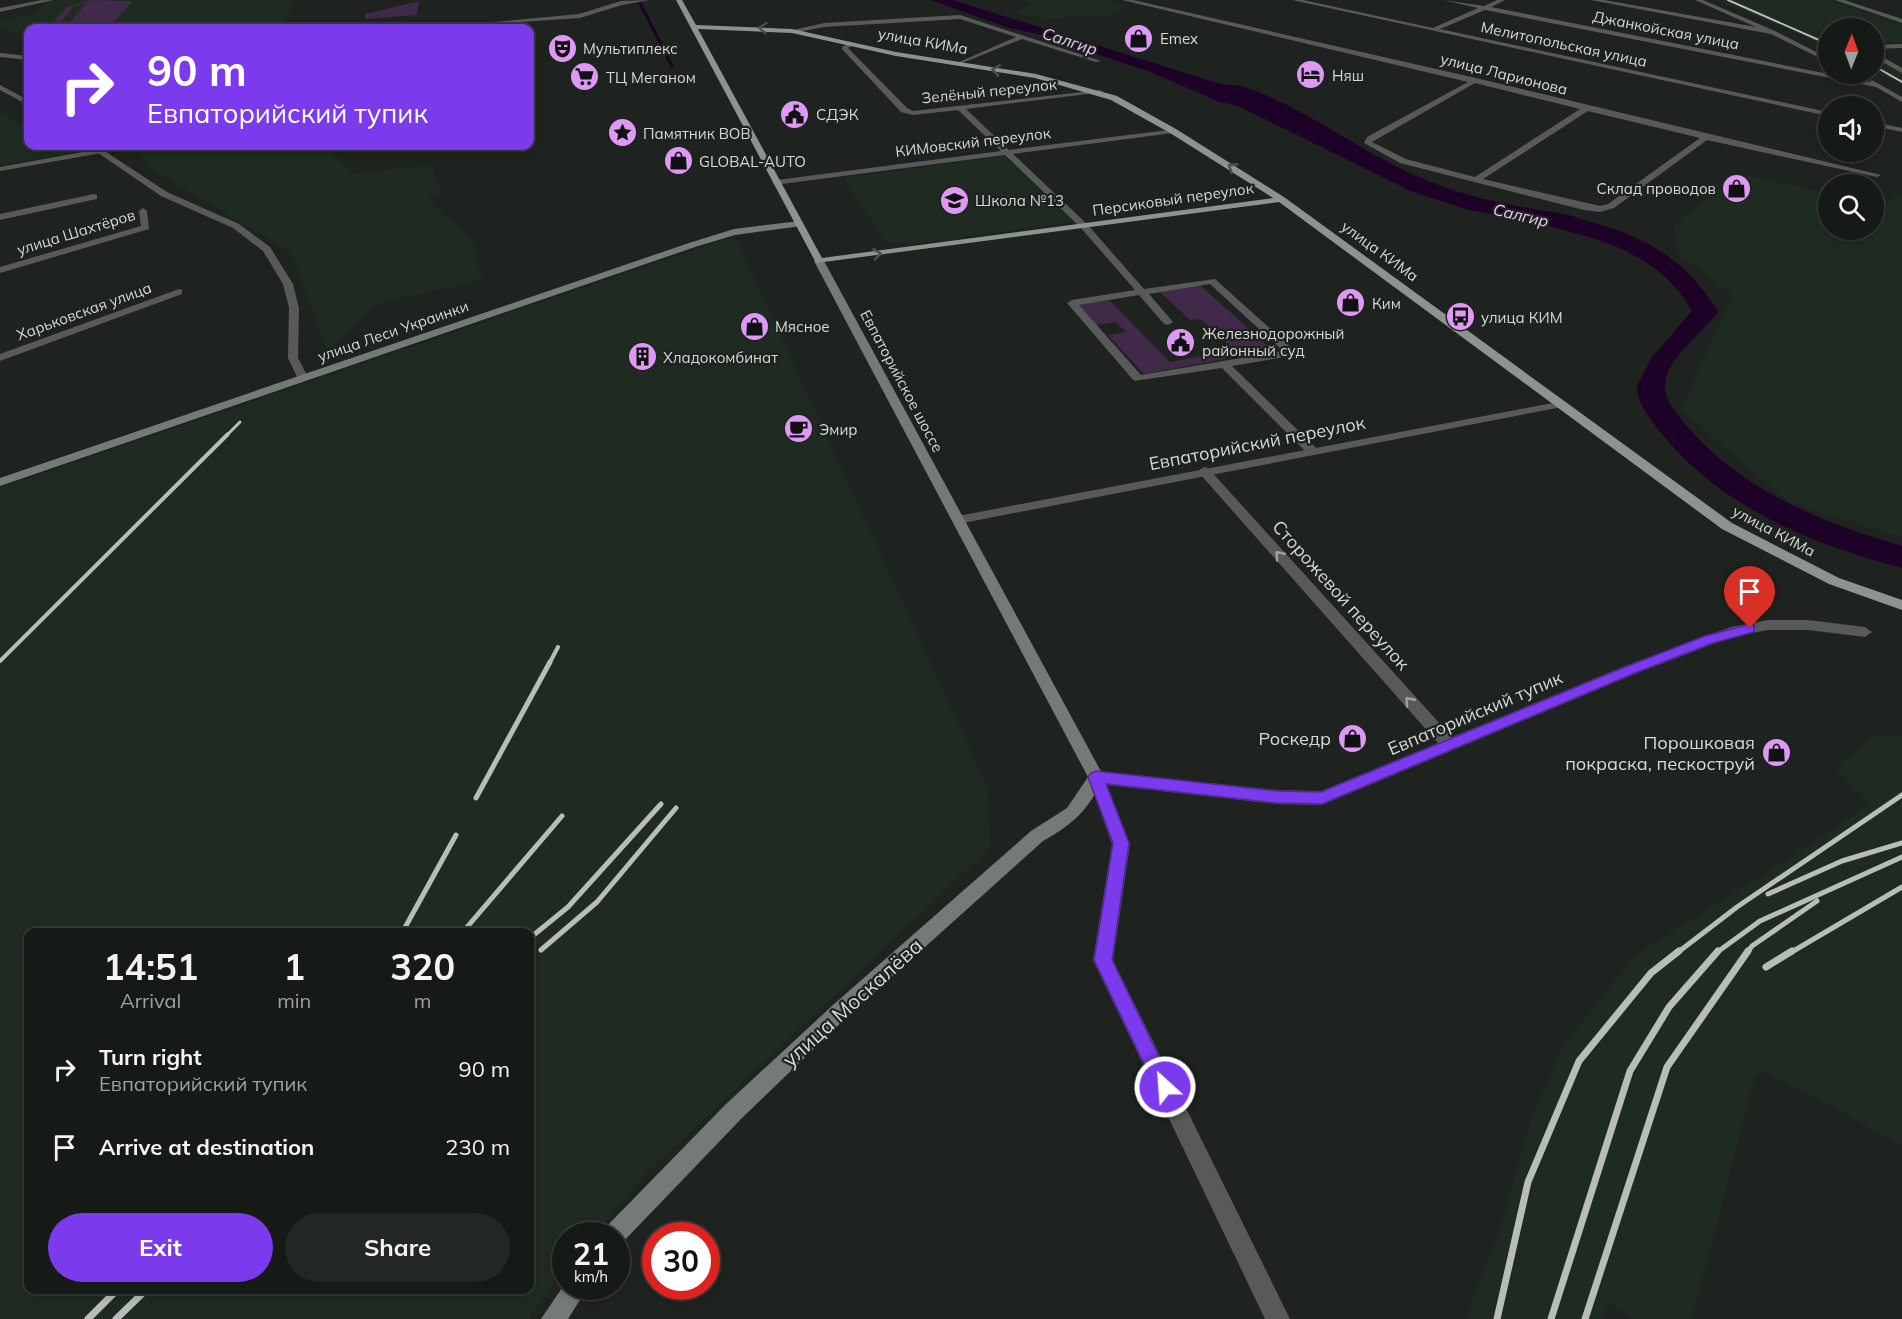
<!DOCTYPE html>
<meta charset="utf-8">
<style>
body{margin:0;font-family:Mulish,sans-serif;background:#232724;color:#f1f3f6;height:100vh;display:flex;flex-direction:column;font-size:22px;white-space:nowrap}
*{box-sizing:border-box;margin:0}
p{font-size:20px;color:#9ea1a1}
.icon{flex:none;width:33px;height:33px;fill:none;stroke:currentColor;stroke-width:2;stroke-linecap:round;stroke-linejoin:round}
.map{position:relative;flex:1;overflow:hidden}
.details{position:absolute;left:24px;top:928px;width:510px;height:366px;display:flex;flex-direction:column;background:#161a17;border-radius:12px;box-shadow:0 3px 9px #0003,0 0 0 2px #353836}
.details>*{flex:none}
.banner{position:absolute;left:24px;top:24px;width:510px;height:126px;border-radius:12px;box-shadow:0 3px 9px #0003,0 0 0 2px #353836;background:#7c3aed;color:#fff;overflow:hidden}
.needle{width:39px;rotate:1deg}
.buttons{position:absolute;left:1818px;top:18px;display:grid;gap:12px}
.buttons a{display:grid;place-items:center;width:66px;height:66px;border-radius:50%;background:#161a17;box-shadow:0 3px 9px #0003,0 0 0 2px #353836;font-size:30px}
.speed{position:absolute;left:552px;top:1222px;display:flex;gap:12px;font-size:30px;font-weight:700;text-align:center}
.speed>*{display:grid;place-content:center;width:78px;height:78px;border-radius:50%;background:#161a17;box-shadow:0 3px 9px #0003,0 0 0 2px #353836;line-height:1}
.speed small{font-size:15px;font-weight:400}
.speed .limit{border:9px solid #d22;background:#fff;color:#111}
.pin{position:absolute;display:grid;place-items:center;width:51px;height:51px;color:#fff;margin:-62px -26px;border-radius:50% 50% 50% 0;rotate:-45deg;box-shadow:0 0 6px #0007}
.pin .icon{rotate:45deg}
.me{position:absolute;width:66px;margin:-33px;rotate:334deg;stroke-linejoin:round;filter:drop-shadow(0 0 4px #0008)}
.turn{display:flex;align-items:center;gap:21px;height:126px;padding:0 24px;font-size:27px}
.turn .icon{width:78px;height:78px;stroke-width:2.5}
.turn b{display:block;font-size:42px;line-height:51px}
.eta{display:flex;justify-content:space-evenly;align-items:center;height:102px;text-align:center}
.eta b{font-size:36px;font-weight:700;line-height:42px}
.button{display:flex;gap:12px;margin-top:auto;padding:12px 24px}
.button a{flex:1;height:69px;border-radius:36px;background:#7c3aed;color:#fff;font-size:24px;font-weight:700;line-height:69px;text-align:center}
.button a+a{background:#232724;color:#f1f3f6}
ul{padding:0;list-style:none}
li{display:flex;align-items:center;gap:18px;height:78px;padding:0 24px}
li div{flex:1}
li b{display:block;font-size:22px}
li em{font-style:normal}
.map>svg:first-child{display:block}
</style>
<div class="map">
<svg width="1902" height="1319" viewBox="0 0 1902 1319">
<rect width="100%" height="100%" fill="#1e231f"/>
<path fill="#1f2a21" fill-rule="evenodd" d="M60 0H293L284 28H28V38L0 25V21L33 14 45 3Z
M1022 0H1106L1128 6 1109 15 1040 19 1015 11 1034 4Z
M1714 0H1827L1902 25V42L1874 43V28H1828V49L1794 31Z
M1874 56 1902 72V86L1874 71Z
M0 111 28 129V146H54L68 154 0 165Z
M180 146H324L353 174 432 165 436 182 443 190 428 199 473 241 482 280 376 304 328 352 291 252 153 170 139 153Z
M1005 156 1074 222 910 244 886 242 843 178Z
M1739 174 1828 193V230H1874V202L1882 204 1902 194V537L1790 503 1681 410 1733 294 1677 253 1674 225Z
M735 236 988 788 990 848 646 1174 592 1236H566L565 1267 529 1319H0V488ZM28 933H530V1290H28Z
M1874 736H1902V1145L1765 1071 1755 1077 1692 1319H1634L1608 1303 1602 1319H1468L1473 1297 1498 1236 1531 1119 1563 1046 1635 955 1798 853 1870 803 1835 769Z"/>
<path fill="#412949" d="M90 0 133 1 109 27 64 28 88 2 73 7 56 28H48L66 8Z
M419 1 417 15 365 19V14Z
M1200 285 1272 350 1144 374 1108 335 1126 332 1116 322 1096 325 1078 305 1109 300 1170 362 1234 350 1201 319 1190 320 1160 292Z"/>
<path fill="#1e0127" d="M931 0H953L1214 82C1224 86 1236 84 1245 87 1306 108 1359 151 1419 177 1465 198 1519 207 1569 215L1586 221 1594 231 1469 210 1413 192 1238 106 1220 102 1148 71 1074 47 1076 44 1067 40 1009 28Z"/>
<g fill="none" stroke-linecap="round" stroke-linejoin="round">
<path stroke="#1e0127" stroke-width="3" d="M640 3 672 66"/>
<path fill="#1e0127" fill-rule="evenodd" d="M1544 211C1618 226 1678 244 1718 312 1702 334 1667 357 1665 385 1664 401 1677 414 1686 425 1741 490 1822 523 1902 546V568C1812 544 1722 508 1662 434 1651 420 1637 404 1637 386L1652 357 1692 311C1659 252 1597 238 1536 223L1533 218 1536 213Z"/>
<path fill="#575a58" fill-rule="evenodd" d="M42 0H54L0 12V8Z
M650 0 622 5 580 18 430 28 579 14 621 1Z
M1122 0H1133L1476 78 1881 175 1877 177 1707 140 1614 208 1600 212 1584 210 1400 163 1364 143 1367 137 1468 82ZM1475 83 1580 109 1475 177 1406 159 1372 142ZM1588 111 1700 138 1608 204 1600 206 1483 179Z
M1292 0H1303L1433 28 1478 8 1443 0 1484 6 1497 0H1505L1491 7 1869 82 1872 80 1902 97V102L1876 87 1485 10 1440 29 1828 112V116Z
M1591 0H1604L1756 27 1695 0H1703L1775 31 1828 58V62L1771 34Z
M1835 0H1844L1902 19V23Z
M960 15 1101 61 1096 62 1022 39 957 65V63L1016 37 960 19 824 27 792 33 789 31 824 23Z
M850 43 855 44 848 48 907 108 913 111 1100 90 1104 92 966 109 1009 150 1176 129 1173 133 1013 154 1087 224 1144 289 1215 279 1295 351V355L1291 356 1232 366 1316 448V454H1308L1222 368 1134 381 1067 303 1072 300 1135 290 1081 228 1005 155 774 185 773 183 777 180 1001 151 958 110 913 115 901 112 842 49V47ZM1210 284 1283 351 1141 375 1079 305 1139 295 1164 324 1168 325 1173 322 1149 294Z
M1902 44V48L1874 49V45Z
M1874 52 1902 68V73L1874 57Z
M0 53 28 56V60L0 57Z
M1874 122 1902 128V132L1874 126Z
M99 149H102V153L0 171V167Z
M94 194 97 195V199L0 220V214Z
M143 208 147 211 149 229 0 273V267L141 226 139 211Z
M179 289 182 290V294L0 361V354Z
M1204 467 1208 468 1452 737 1625 666 1731 627 1768 620H1808L1865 627 1872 632 1865 637 1808 630H1768L1734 636 1635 674 1322 805 1277 804 1107 785 1130 844 1113 960 1290 1319H1265L1093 960 1112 844 1088 777 1090 772 1096 771 1277 790 1321 791 1438 743 1200 474 1198 471Z"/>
<path fill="#575a58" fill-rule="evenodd" d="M0 85 28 100V105L0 90Z
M88 146H97L167 192 239 224 270 247 293 284 299 308 298 358 308 377 306 379H298L288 358 289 308 283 284 263 251 233 228 161 196Z
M1563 401 1569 404 1567 406 958 524 951 520 958 516Z"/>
<path fill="#757a76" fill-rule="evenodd" d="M799 221 803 224 802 226 735 235 695 247 0 486V478L689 243 734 229Z
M819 258 824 261 1104 777C1088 810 1075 823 1043 841L847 1017 742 1118 621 1244 616 1246V1236H601L605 1228 726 1104 833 1005 1031 831 1067 808 1088 777 814 261Z
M566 1282V1287H588L568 1319H541Z"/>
<path fill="#8d938e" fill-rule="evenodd" d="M676 0H682L696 25 792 29 896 52 1036 74 1117 96 1176 129 1284 197 1732 523 1839 578 1902 600V610L1829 584 1722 529 1279 202 816 263ZM698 29 792 33 896 56 1035 78 1111 100 1170 133 1273 198 822 258Z"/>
<path stroke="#b9bdb9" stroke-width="2" d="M1728 0 1828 44
M1874 66 1902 82"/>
<path stroke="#b9bdb9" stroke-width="3" d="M227 435 240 422"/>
<path stroke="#b9bdb9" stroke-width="4" d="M0 661 228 434
M549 664 558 647"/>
<path stroke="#b9bdb9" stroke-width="5" d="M476 798 550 662
M1768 894 1842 861 1902 843
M402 933 456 835
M462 933 562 816
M530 938 568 907 661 804
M541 950 597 902 676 808
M1677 953 1737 907 1902 795
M1716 953 1760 921 1902 857
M1747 953 1752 946 1817 901
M1790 953 1902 887"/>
<path stroke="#b9bdb9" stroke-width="7" d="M1766 967 1792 951
M88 1319 117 1290
M116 1319 146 1290
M1497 1319 1528 1182 1579 1061 1651 973 1679 951
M1551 1319 1630 1071 1669 1007 1718 951
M1585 1319 1667 1067 1748 951"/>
</g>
<defs><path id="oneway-chevron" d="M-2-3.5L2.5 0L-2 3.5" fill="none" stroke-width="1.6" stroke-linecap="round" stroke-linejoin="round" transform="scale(1.5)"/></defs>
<g stroke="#4a504b">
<use href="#oneway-chevron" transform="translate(763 28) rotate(-175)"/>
<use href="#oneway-chevron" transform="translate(996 70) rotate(-171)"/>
<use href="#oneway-chevron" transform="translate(1232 167) rotate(-147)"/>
<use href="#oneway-chevron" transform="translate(877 254) rotate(-7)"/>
</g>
<g stroke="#9da09d">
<use href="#oneway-chevron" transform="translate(1279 555) rotate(-132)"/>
<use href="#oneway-chevron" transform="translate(1409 701) rotate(-132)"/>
</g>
<path fill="#7c3aed" stroke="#51269a" stroke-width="1.5" d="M1750 624 1754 625V632L1713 643 1635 673 1322 804 1277 803 1106 784 1129 843 1112 960 1174 1087 1171 1093 1165 1096 1158 1093 1094 960 1113 843 1088 777 1091 773 1096 771 1277 791 1321 792 1625 667 1705 636Z"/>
<defs>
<symbol id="shop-disc" viewBox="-11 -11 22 22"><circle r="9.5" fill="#dd99f3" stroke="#1e231f"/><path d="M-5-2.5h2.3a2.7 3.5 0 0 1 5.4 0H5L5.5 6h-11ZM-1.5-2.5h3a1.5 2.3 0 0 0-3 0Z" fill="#111"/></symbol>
<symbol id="theatre-disc" viewBox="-11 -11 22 22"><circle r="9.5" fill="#dd99f3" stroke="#1e231f"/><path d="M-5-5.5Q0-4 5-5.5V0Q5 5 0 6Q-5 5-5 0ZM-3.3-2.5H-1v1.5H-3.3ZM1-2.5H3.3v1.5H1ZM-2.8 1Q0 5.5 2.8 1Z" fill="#111"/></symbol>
<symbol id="hotel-disc" viewBox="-11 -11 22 22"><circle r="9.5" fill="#dd99f3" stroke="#1e231f"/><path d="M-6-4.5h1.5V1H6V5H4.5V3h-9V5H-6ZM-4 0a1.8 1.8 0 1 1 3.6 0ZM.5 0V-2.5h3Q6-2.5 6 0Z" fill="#111"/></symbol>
<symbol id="supermarket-disc" viewBox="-11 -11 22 22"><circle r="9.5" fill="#dd99f3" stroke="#1e231f"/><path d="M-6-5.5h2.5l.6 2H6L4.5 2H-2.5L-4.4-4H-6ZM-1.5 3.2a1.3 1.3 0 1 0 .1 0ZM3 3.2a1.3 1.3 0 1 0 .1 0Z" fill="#111"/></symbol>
<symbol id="civic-disc" viewBox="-11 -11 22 22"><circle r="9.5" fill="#dd99f3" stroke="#1e231f"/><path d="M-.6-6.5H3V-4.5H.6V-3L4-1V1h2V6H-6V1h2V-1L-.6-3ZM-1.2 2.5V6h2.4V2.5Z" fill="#111"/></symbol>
<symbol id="sight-disc" viewBox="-11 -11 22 22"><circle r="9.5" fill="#dd99f3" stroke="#1e231f"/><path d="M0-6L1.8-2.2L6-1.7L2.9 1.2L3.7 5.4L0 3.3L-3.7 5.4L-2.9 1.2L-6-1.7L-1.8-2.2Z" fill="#111"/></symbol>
<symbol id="school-disc" viewBox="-11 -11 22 22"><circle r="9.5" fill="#dd99f3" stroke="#1e231f"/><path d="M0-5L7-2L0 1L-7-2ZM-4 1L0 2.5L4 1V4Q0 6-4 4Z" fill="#111"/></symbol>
<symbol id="bus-disc" viewBox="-11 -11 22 22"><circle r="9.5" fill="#dd99f3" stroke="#1e231f"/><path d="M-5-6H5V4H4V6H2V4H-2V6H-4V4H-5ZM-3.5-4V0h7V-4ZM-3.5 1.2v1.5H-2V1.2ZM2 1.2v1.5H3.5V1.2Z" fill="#111"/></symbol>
<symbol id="building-disc" viewBox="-11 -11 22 22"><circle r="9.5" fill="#dd99f3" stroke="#1e231f"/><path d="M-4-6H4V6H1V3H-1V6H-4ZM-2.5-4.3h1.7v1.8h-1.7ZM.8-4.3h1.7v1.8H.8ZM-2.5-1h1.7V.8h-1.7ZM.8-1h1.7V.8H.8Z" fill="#111"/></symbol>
<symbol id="cafe-disc" viewBox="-11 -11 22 22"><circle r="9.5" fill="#dd99f3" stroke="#1e231f"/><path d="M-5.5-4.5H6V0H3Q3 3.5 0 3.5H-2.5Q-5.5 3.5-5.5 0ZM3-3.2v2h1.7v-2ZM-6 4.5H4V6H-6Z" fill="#111"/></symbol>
</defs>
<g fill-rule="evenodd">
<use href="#shop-disc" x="1122" y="22" width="33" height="33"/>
<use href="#theatre-disc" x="546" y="32" width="33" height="33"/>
<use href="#hotel-disc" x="1294" y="58" width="33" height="33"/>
<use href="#supermarket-disc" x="568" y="60" width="33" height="33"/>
<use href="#civic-disc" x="778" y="98" width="33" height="33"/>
<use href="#sight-disc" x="606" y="116" width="33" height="33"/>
<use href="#shop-disc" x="662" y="144" width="33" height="33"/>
<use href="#shop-disc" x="1720" y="172" width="33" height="33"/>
<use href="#school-disc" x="938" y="184" width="33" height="33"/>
<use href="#shop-disc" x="1334" y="286" width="33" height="33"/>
<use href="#bus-disc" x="1444" y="300" width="33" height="33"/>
<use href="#shop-disc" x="738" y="310" width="33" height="33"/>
<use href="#civic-disc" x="1164" y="326" width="33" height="33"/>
<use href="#building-disc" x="626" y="340" width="33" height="33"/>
<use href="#cafe-disc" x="782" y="412" width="33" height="33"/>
<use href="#shop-disc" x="1336" y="722" width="33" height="33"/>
<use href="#shop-disc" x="1760" y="736" width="33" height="33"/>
</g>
<g text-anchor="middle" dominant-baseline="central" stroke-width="4.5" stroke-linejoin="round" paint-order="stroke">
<g font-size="15" fill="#d6dad6" stroke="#1e231f">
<text transform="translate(1666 30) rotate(11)">Джанкойская улица</text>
<text transform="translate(923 41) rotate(10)">улица КИМа</text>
<text transform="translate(1564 44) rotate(12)">Мелитопольская улица</text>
<text transform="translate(1504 74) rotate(14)">улица Ларионова</text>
<text transform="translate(989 91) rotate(-6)">Зелёный переулок</text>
<text transform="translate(973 142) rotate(-7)">КИМовский переулок</text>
<text transform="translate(1173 199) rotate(-8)">Персиковый переулок</text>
<text transform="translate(76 232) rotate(-17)">улица Шахтёров</text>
<text transform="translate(1380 251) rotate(36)">улица КИМа</text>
<text transform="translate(84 311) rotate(-20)">Харьковская улица</text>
<text transform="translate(393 331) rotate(-19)">улица Леси Украинки</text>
<text transform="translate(902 381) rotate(62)">Евпаторийское шоссе</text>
<text transform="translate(1774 531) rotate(28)">улица КИМа</text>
</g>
<g font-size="15" fill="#d6dad6" stroke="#1e231f" text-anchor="start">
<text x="1160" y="38">Emex</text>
<text x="583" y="48">Мультиплекс</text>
<text x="1332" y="75">Няш</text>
<text x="606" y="77">ТЦ Меганом</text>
<text x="816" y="114">СДЭК</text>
<text x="643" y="133">Памятник ВОВ</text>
<text x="699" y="161">GLOBAL-AUTO</text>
<text x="1716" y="188" text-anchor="end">Склад проводов</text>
<text x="975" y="200">Школа №13</text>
<text x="1372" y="303">Ким</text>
<text x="1481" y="317">улица КИМ</text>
<text x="775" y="326">Мясное</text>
<text x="1202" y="333">Железнодорожный<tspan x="1202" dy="17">районный суд</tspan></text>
<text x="663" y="357">Хладокомбинат</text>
<text x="819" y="429">Эмир</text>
</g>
<g font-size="16" font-style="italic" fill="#eec9fb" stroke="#1e231f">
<text transform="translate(1070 41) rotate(18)">Салгир</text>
<text transform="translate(1521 215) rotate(13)">Салгир</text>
</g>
<g font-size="18" fill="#d6dad6" stroke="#1e231f">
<text transform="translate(1257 443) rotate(-11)">Евпаторийский переулок</text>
<text transform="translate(1341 595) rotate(48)">Сторожевой переулок</text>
<text transform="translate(1475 713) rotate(-23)">Евпаторийский тупик</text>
</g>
<g font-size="18" fill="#d6dad6" stroke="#1e231f" text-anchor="end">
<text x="1331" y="738">Роскедр</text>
<text x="1755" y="742">Порошковая<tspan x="1755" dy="21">покраска, пескоструй</tspan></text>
</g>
<g font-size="21" fill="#d6dad6" stroke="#1e231f">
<text transform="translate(852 1002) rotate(-42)">улица Москалёва</text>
</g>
</g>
</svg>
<div class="buttons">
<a><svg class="needle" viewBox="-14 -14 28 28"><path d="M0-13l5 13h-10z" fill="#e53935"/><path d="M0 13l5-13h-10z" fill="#9ea1a1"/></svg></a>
<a><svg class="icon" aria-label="sound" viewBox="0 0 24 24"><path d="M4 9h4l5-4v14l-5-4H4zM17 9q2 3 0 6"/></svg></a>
<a><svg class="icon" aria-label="search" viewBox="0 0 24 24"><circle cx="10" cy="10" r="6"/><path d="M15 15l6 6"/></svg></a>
</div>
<div class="speed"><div>21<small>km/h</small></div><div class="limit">30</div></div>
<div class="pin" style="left:1750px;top:628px;background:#d93025"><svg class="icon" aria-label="arrive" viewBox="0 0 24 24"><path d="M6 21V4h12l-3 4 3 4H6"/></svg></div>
<svg class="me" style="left:1165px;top:1087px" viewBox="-20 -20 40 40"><circle r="17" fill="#7c3aed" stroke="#fff" stroke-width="3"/><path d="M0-11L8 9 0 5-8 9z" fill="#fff"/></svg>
<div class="banner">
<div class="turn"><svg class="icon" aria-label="right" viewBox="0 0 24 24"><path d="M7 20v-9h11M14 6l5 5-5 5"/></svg><div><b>90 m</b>Евпаторийский тупик</div></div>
</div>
<section class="details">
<div class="eta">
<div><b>14:51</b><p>Arrival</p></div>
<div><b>1</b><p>min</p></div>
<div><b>320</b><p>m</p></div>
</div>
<ul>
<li><svg class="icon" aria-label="right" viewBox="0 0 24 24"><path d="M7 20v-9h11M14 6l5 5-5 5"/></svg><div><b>Turn right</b><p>Евпаторийский тупик</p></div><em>90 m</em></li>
<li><svg class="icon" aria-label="arrive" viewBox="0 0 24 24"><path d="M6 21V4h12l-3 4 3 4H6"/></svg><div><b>Arrive at destination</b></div><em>230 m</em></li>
</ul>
<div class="button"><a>Exit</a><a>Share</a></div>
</section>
</div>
